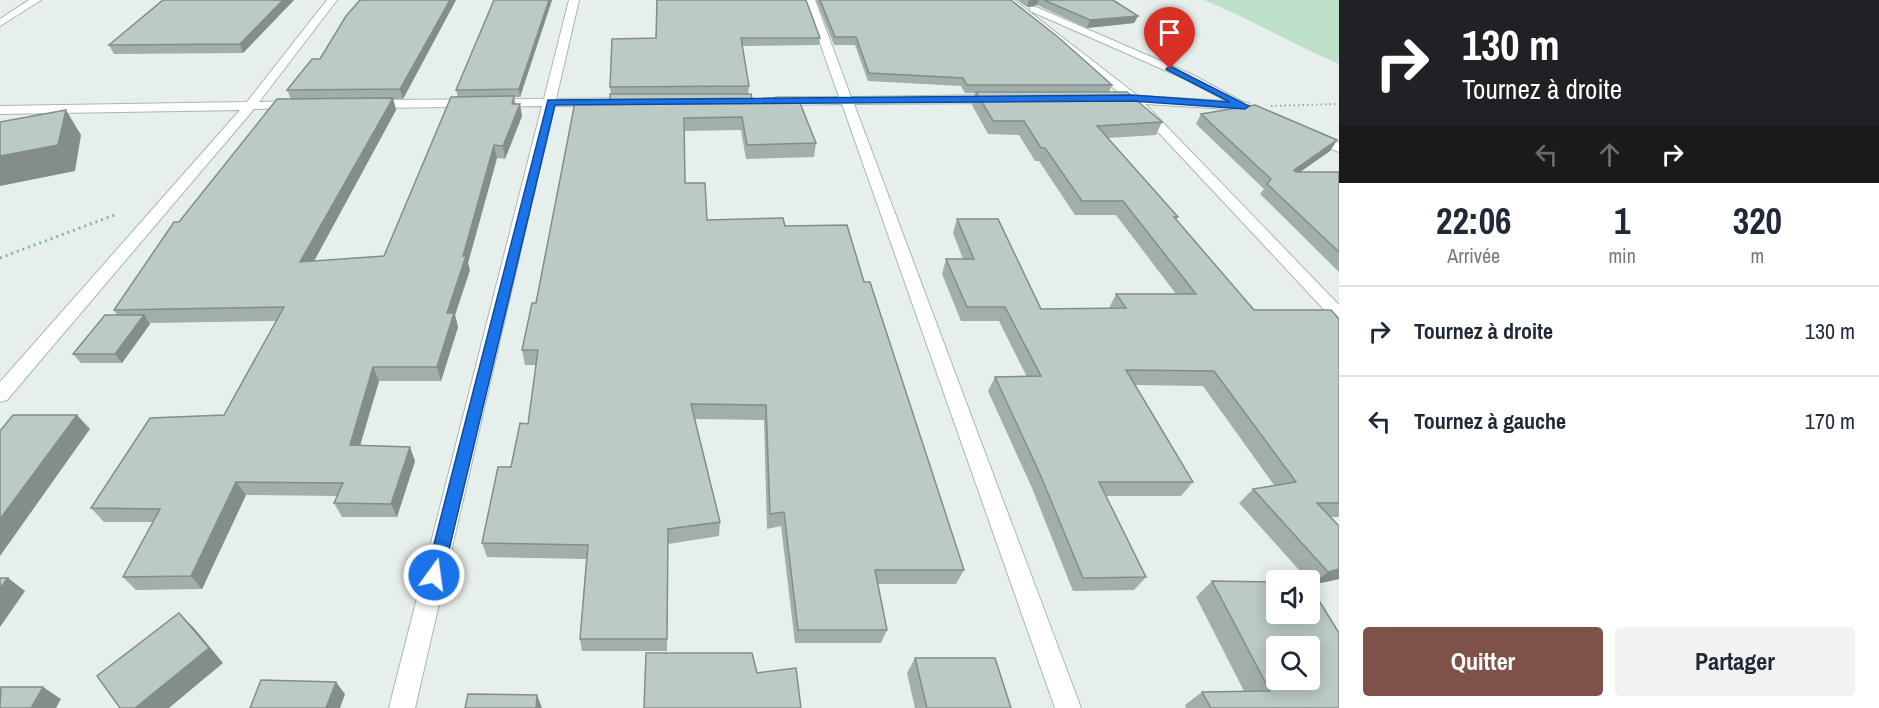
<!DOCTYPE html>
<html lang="fr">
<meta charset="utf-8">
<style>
body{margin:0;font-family:"Archivo Narrow",sans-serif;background:#f2f2f3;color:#1f2937;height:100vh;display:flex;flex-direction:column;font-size:22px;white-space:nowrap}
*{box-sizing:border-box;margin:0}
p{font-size:20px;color:#747a83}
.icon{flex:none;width:33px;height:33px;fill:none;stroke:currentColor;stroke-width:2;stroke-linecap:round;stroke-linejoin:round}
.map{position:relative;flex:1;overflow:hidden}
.details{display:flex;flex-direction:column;background:#fff;width:540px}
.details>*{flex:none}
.banner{background:#202124;color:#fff;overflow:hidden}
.controls{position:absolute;left:1266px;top:570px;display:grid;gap:12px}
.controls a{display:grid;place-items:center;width:54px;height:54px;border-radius:6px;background:#fff;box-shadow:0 3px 15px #0003;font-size:30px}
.pin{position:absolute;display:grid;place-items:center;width:51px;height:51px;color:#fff;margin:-62px -26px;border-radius:50% 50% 50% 0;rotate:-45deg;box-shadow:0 0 6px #0007}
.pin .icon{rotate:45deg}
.me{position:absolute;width:66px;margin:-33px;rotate:14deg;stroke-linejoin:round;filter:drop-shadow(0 0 4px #0008)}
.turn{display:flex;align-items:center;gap:21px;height:126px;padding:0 24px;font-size:27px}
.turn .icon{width:78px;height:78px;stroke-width:2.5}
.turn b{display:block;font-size:42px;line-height:51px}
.lanes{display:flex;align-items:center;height:57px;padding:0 24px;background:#0003;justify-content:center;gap:30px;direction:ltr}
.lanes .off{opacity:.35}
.eta{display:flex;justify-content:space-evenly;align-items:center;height:102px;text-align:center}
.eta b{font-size:36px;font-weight:700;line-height:42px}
.action{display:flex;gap:12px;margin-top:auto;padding:12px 24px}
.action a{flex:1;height:69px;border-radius:6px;background:#7f5249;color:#fff;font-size:24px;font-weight:700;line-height:69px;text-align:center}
.action a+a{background:#f2f2f3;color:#1f2937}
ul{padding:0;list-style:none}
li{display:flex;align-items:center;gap:18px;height:90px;padding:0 24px;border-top:2px solid #e0e1e3}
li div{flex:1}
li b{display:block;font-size:22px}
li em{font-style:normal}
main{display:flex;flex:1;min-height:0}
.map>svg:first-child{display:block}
</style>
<main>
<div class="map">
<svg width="1339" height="708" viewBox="0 0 1339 708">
<rect width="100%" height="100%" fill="#e6efeb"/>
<path fill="#bfe0c8" d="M1204 0H1339V64C1293 44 1250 19 1204 0Z"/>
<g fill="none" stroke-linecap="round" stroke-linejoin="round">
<defs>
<path id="street" d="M29 0H41L0 26V19Z
M327 0H337L259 102 295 101 301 105 299 108 254 109 7 400 0 402V382L240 110 0 114V106L247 102Z
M569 0H579L556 99 634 98 640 102 634 106H554L415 708H389L542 106 371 108 365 104 371 100 544 99Z
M805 0H815L851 97 997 95 1003 99 997 103 854 104 1081 708H1055L842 104 776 105 770 101 776 97H839Z
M1003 0H1014L1138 96 1227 101 1185 79 1030 11V7H1036L1193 75 1243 102 1249 103V109L1245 110 1145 104 1339 305V321L1333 319 1131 103 1108 101V95H1122Z
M1312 132 1339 143V152L1307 139 1306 136 1307 133Z"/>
</defs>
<use href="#street" stroke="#a8b8b2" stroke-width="2"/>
<path stroke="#86b3a5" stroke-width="2" stroke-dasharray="1.5 3" stroke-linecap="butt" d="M1271 106 1339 104"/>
<path stroke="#86b3a5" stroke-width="3" stroke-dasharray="2 4" stroke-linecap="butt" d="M0 258 117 214"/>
<use href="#street" fill="#fff" fill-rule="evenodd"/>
</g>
<path fill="#a1aea9" d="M163 0H294L243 53 114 54 109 45Z
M360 0H456L403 99H393L396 110 314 261 384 256 458 97 456 90 494 0H552L520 97H514L516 104 522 116 505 159 497 158 468 263 470 270 455 315 458 327 441 381H379L360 446 415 461 397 517H342L334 503 337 496 246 495 202 589 136 590 123 577 153 522H104L91 508 224 415 276 321 150 323V324L122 363H81L73 354 117 315 114 310 179 222 291 99 287 90 320 59Z
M656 0H806L820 38 819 45 742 46 749 86 748 94 752 99 816 143 814 157 746 159 741 130 684 131 685 183 707 220 785 226 864 282 964 570 956 584H878L887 630 881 643H795L781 526 767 529 764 420 695 419 720 522 719 536 668 544 667 651H582L580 639 586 559 487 557 482 543 528 424 536 365H525L522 350 536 303 610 102 611 94 610 87 656 38Z
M816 0H1011L1112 85 1109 92 1162 122 1156 135 1108 138 1178 217 1176 220 1254 310 1339 319V517H1330L1339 579 1311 585 1310 583V580H1308L1239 503 1253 489 1274 485 1203 386 1135 385 1193 482 1181 496H1106L1146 577 1134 590 1073 591 1032 488 988 391 995 377H1027L999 321H961L942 274 946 259H963L953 233 957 219 1041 309 1109 308 1116 294H1176L1116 215H1075L1039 161H1035L1019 135 988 134 972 105 975 93H965L961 86 868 81 855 45H834Z
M1017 0H1113L1138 16 1134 23 1087 28 1037 5 1027 7Z
M1201 114 1337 140 1330 151 1300 172H1339V272L1260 194 1264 189 1196 124Z
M1212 581 1339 708H1186L1185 705 1202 692 1244 691 1196 597Z
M915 658 1011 708H915L907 673Z"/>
<path fill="#838d89" d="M283 0H294L243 53 240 44Z
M450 0H456L403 99 400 89Z
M549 0H552L520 97 519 89Z
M1029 0H1039L1037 5 1027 7Z
M1138 16 1134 23 1087 28 1090 20Z
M393 98 396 110 306 276 300 262Z
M520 104 522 116 505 159 503 146Z
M66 110 81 135 75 171 0 186V156Z
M1337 140 1330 151 1287 181 1294 170Z
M494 145 497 158 468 263 470 270 455 315 458 327 441 381 437 367 447 313Z
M144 315 150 324 122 363 115 354Z
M373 367 379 381 356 459 350 445Z
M77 415 90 429 0 556V519Z
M410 447 415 461 397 517 391 504Z
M236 482 246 495 202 589 191 576Z
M1339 569V579L1311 585 1328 572Z
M8 578 25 591 0 627V588Z
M179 613 194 628 223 663 169 708H135Z
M336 682 345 694 340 708H326Z
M43 687 61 699 56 708H31Z
M537 695 542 708H536Z"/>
<path fill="#bbcac4" stroke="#838d89" stroke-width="1.5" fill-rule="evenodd" d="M163 0H283L240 44 109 45Z
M360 0H450L400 89 287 90 312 59H320L346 16Z
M494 0H549L519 89 456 90Z
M657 0H806L820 38H741L749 86 610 87 612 39 656 38Z
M820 0H1011L1058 37 1112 85H967L963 78 869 73 856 37H835Z
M1044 0H1113L1138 16 1090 20Z
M976 92H1127L1162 122 1097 126 1178 217H1174L1254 310H1331L1339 319V503H1317L1339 526V569L1328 572 1253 489 1296 482 1214 371 1126 370 1193 482H1099L1146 577 1083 578 1040 474 995 377 1041 376 1005 307H967L946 259H974L957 219H998L1041 309 1126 308 1116 294H1196L1123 201H1082L1045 148H1041L1024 121H993Z
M610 94H751L752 99 798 98 816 143 747 145 742 117 684 118 685 183H705L707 220 783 218 785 226 847 225 864 282H870L964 570H875L887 630H798L784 512 770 514 766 405 691 404 720 522 668 529 667 639H580L588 545 482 543 498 467H511L520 423 528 424 538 350H522L532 303H536L575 102H610Z
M514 96 512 104H520L503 146 494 145 463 256H466L447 313H454L437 367H373L350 445 410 447 391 504 334 503 343 483 236 482 191 576 123 577 160 509 91 508 150 418 224 415 284 307 114 310 174 222H179L277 99 393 98 300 262 384 256 451 97Z
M1255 105 1337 140 1294 170 1296 172H1339V252L1267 184 1271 179 1201 114Z
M66 110 58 145 0 156V122Z
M105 315H144L115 354H73Z
M13 415H77L0 519V431Z
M0 578H8L0 588Z
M1212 581 1276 582V614H1310V586L1339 633V708H1211L1202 692 1270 691ZM1276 646H1310V680H1276Z
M179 613 209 648 135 708H120L97 676Z
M646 653H752L757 673 796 668 801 708H644Z
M915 658H995L1011 708H927Z
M261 680 336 682 326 708H250Z
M1 687H43L31 708H0Z
M468 694 537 695 536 708H465Z"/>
<path fill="#1a73e8" stroke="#114b97" stroke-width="1.5" d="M1170 66 1249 106 1245 109 1132 101 555 105 443 575 441 581 434 583 428 581 426 575 548 100 1132 95 1230 102 1167 70 1166 69Z"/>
</svg>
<div class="controls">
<a><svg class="icon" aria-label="sound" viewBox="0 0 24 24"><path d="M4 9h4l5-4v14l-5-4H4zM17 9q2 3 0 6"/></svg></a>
<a><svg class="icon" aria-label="search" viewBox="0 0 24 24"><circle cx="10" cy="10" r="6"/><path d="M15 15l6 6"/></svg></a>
</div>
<div class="pin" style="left:1170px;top:69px;background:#d93025"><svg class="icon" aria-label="arrive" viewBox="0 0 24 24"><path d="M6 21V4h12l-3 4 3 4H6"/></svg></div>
<svg class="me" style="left:434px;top:575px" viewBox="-20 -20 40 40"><circle r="17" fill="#1a73e8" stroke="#fff" stroke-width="3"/><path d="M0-11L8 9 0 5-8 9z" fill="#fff"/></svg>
</div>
<section class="details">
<div class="banner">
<div class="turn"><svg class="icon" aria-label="right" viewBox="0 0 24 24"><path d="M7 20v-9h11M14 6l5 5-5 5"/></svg><div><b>130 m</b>Tournez à droite</div></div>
<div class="lanes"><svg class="icon off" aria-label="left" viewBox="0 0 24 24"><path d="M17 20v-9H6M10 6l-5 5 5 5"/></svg><svg class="icon off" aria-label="ahead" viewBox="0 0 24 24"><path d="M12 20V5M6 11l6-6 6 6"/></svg><svg class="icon" aria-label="right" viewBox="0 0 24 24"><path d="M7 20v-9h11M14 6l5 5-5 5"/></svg></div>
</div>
<div class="eta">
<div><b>22:06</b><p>Arrivée</p></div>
<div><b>1</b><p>min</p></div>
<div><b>320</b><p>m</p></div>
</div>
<ul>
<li><svg class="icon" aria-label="right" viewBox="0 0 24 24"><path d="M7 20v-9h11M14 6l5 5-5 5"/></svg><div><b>Tournez à droite</b></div><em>130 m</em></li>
<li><svg class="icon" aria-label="left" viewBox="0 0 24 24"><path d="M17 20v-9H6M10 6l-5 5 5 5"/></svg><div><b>Tournez à gauche</b></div><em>170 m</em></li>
</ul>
<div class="action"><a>Quitter</a><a>Partager</a></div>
</section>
</main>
